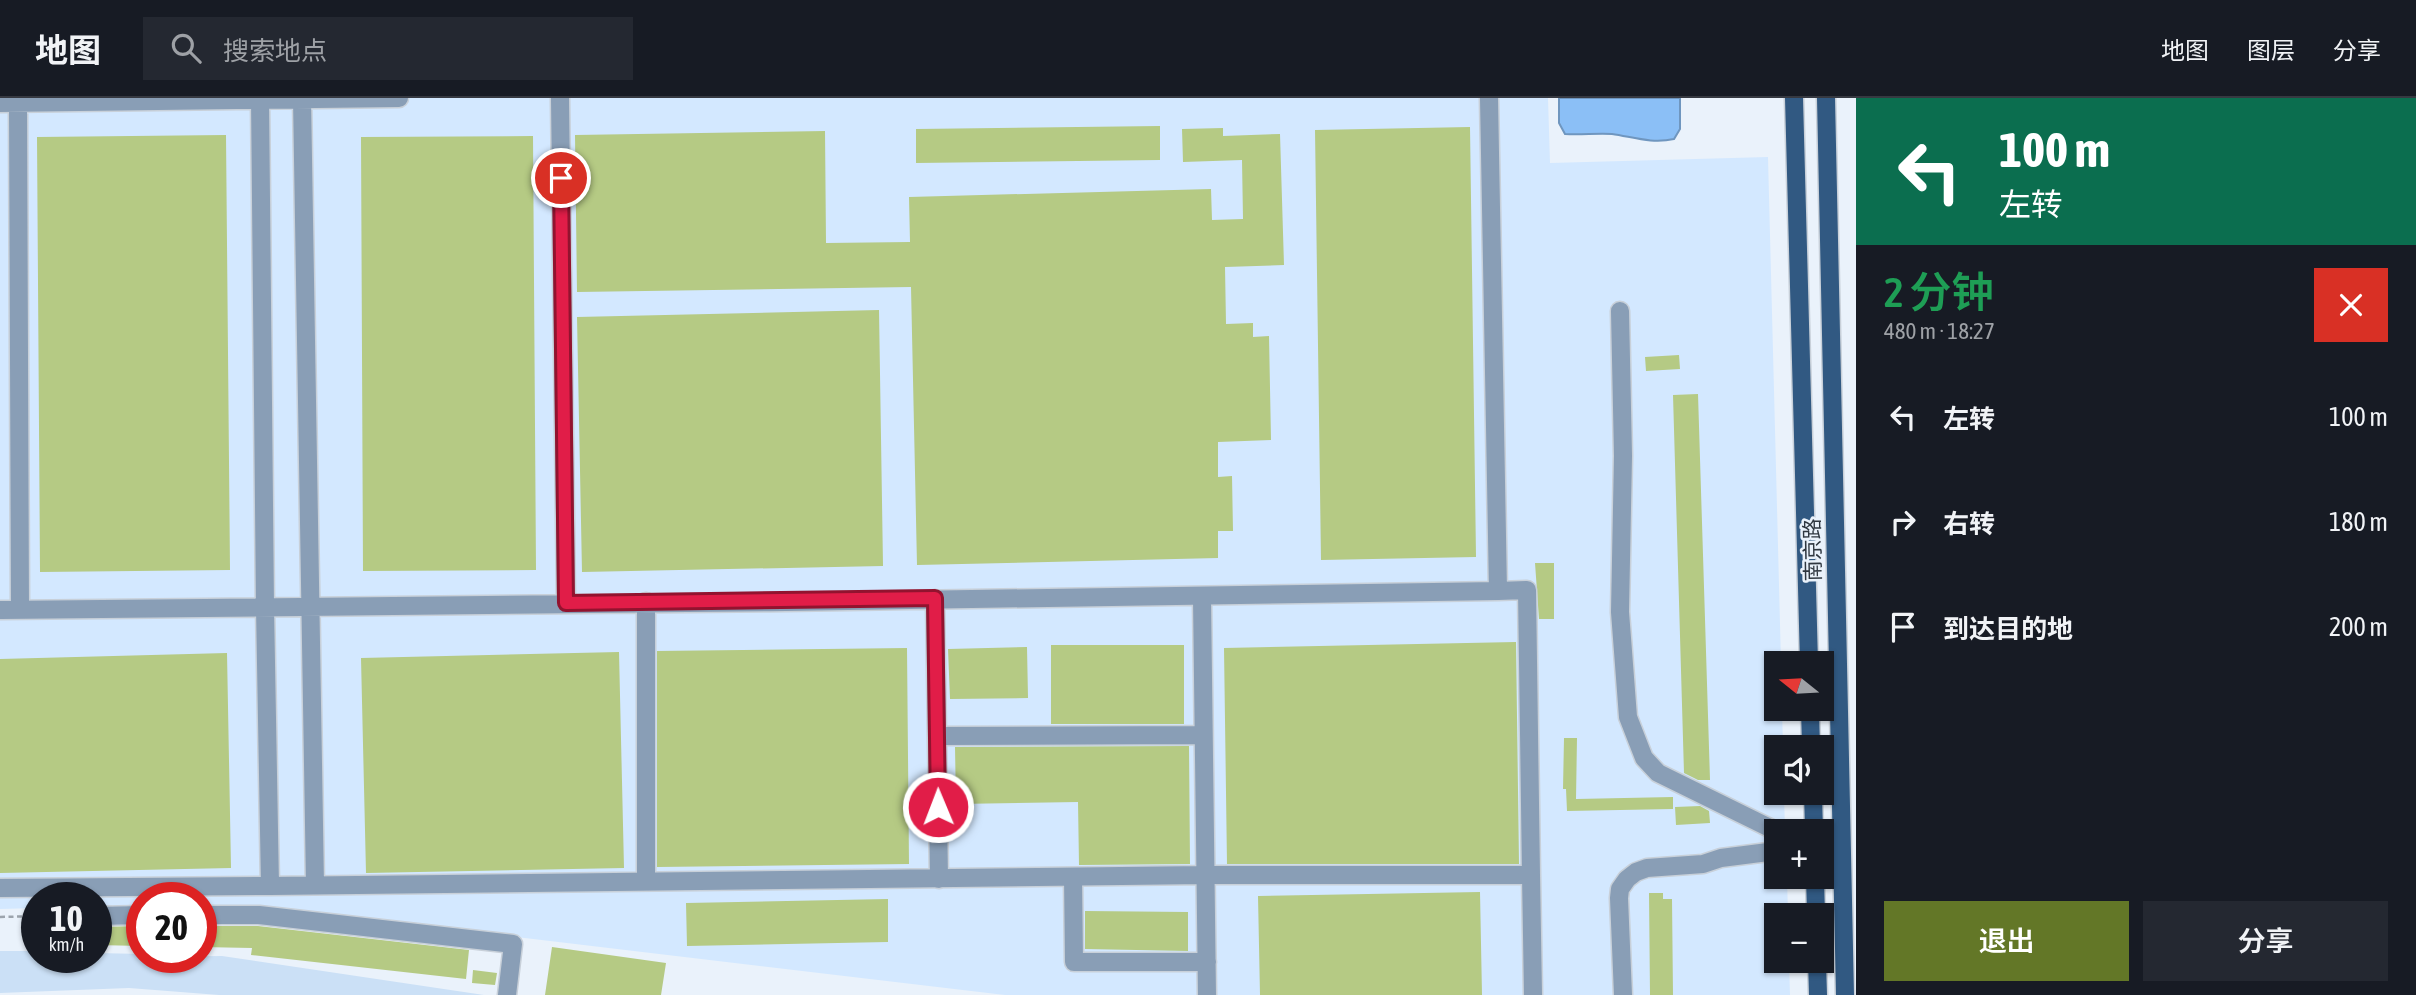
<!DOCTYPE html>
<html lang="zh">
<meta charset="utf-8">
<style>
body{margin:0;font-family:"Asap Condensed","Noto Sans SC",sans-serif;background:#242831;color:#f1f3f6;height:100vh;display:flex;flex-direction:column;font-size:26px;white-space:nowrap}
*{box-sizing:border-box;margin:0}
p{font-size:23px;color:#9ea1a6}
.icon{flex:none;width:38px;height:38px;fill:none;stroke:currentColor;stroke-width:2;stroke-linecap:round;stroke-linejoin:round}
.map{position:relative;flex:1;overflow:hidden}
.details{display:flex;flex-direction:column;background:#171b24;width:560px}
.details>*{flex:none}
.banner{background:#0b6e4f;color:#fff;overflow:hidden}
.needle{width:46px;rotate:288deg}
.fabs{position:absolute;left:1764px;top:553px;display:grid;gap:14px}
.fabs a{display:grid;place-items:center;width:70px;height:70px;border-radius:0px;background:#171b24;box-shadow:0 2px 5px #0004;font-size:35px}
.speed{position:absolute;left:21px;top:784px;display:flex;gap:14px;font-size:35px;font-weight:700;text-align:center}
.speed>*{display:grid;place-content:center;width:91px;height:91px;border-radius:50%;background:#171b24;box-shadow:0 2px 5px #0004;line-height:1}
.speed small{font-size:18px;font-weight:400}
.speed .limit{border:10px solid #d22;background:#fff;color:#111}
.pin{position:absolute;display:grid;place-items:center;width:60px;height:60px;color:#fff;margin:-30px;border:4px solid #fff;border-radius:50%;box-shadow:0 2px 7px #0007}
.me{position:absolute;width:77px;margin:-38px;rotate:359deg;stroke-linejoin:round;filter:drop-shadow(0 0 5px #0008)}
.turn{display:flex;align-items:center;gap:24px;height:147px;padding:0 28px;font-size:32px}
.turn .icon{width:91px;height:91px;stroke-width:2.5}
.turn b{display:block;font-size:49px;line-height:60px}
.round{display:grid;place-items:center;flex:none;width:74px;height:74px;border-radius:0px;background:#242831}
.headline{display:flex;align-items:center;justify-content:space-between;height:119px;padding:0 28px}
h1{font-size:42px;font-weight:600;line-height:52px;color:#1e9e55}
.primary-button{display:flex;gap:14px;margin-top:auto;padding:14px 28px}
.primary-button a{flex:1;height:80px;border-radius:0px;background:#637727;color:#fff;font-size:28px;font-weight:600;line-height:80px;text-align:center}
.primary-button a+a{background:#242831;color:#f1f3f6}
ul{padding:0;list-style:none}
li{display:flex;align-items:center;gap:21px;height:105px;padding:0 28px}
li div{flex:1}
li b{display:block;font-size:26px}
li em{font-style:normal}
header{display:flex;align-items:center;gap:42px;box-sizing:border-box;height:98px;padding:0 35px;background:#171b24;border-bottom:2px solid #363941}
header strong{font-size:33px}
nav{display:flex;gap:38px;margin-inline-start:auto;font-size:24px}
.search{width:490px;height:63px;background:#242831;display:flex;align-items:center;gap:18px;box-sizing:border-box;padding:0 24px;border-radius:0px;color:#9ea1a6;font-size:26px}
main{display:flex;flex:1;min-height:0}
.map>svg:first-child{display:block}
</style>
<header>
<strong>地图</strong>
<div class="search"><svg class="icon" aria-label="search" viewBox="0 0 24 24"><circle cx="10" cy="10" r="6"/><path d="M15 15l6 6"/></svg>搜索地点</div>
<nav><a>地图</a><a>图层</a><a>分享</a></nav>
</header>
<main>
<div class="map">
<svg width="1856" height="897" viewBox="0 0 1856 897">
<rect width="100%" height="100%" fill="#eaf2fb"/>
<path fill="#d3e8ff" d="M0 0H1548L1550 65 1768 59 1781 565H1776V611H1782L1783 649H1776V695H1784L1785 733H1776V779H1787L1788 817H1776V863H1789L1790 897H1005L263 809H201V800H142V810H96V800H37V810L0 811Z"/>
<path fill="#cbe0f6" d="M0 853H37V859H96V855L142 856V859L222 858 484 897H219L129 890 0 895Z"/>
<path fill="#8bbff6" stroke="#6f96bf" stroke-width="2" d="M1559 0H1680V31L1674 41C1652 46 1633 39 1612 36 1597 35 1581 37 1565 36L1559 25Z"/>
<path fill="#b5ca84" d="M1160 28V62L916 65V31Z
M1470 29 1476 459 1321 462 1315 32Z
M1223 30V38L1280 36 1284 167 1225 169 1226 226 1253 225V239L1269 238 1271 342 1218 344V379L1232 378 1233 433H1218V460L917 467 911 189 577 194 575 37 825 33 826 145 910 144 909 99 1211 91 1212 122 1243 121 1242 62 1183 64 1182 31Z
M226 37 230 472 40 474 37 39Z
M533 38 536 472 363 473 361 39Z
M879 212 883 468 582 474 577 219Z
M1679 257 1680 271 1646 273 1645 259Z
M1698 296 1710 682H1698L1684 675 1673 297Z
M1535 465H1554V521H1539Z
M1516 544 1519 766H1227L1224 550Z
M1051 547H1184V626H1051Z
M1027 549 1028 600 950 601 948 551Z
M907 550 909 766 657 769V553Z
M619 554 624 770 366 775 361 560Z
M227 555 231 770 0 775V561Z
M1564 640H1577L1576 701 1673 699V711L1567 713 1566 691H1563Z
M1189 648 1190 766 1079 767 1078 704 956 706 955 649Z
M1700 708 1709 713 1710 725 1676 727 1675 709Z
M1480 794 1482 897H1260L1258 798Z
M1649 795H1663V801H1672L1673 897H1650Z
M888 801V844L687 848 686 805Z
M1085 813 1188 814V853L1085 851Z
M142 828V848L96 847V829Z
M201 828H258L469 852 466 881 251 857 252 850 201 849Z
M552 849 666 865 661 897H545Z
M473 872 497 875 495 887 472 885Z"/>
<g fill="none" stroke-linecap="round" stroke-linejoin="round">
<defs>
<path id="minor" d="M302 0 315 787
M560 0 566 505
M0 5 399 0
M18 5 20 512
M1620 213 1623 358 1620 514 1628 619 1644 660 1658 675 1776 733
M1202 500 1207 897
M935 501 939 781
M0 512C499 506 999 504 1498 493L1489 0
M937 638 1203 637
M1531 777 1533 897
M1073 779 1074 864H1207
M646 782V504
M270 788 1205 777H1531L1527 492 1498 493
M0 790 270 788 265 509 260 0
M201 817H259L513 846 507 897
M96 818 142 817
M1623 897 1619 800 1620 791 1627 781 1636 774 1647 770 1703 766 1721 760 1776 753"/>
<path id="major" d="M1794 0 1809 565
M1826 0 1845 897
M1810 611 1811 649
M1813 695 1814 733
M1815 779 1816 817
M1817 863 1818 897"/>
</defs>
<use href="#minor" stroke="#c8d0d9" stroke-width="21"/>
<use href="#major" stroke="#c8d0d9" stroke-width="21"/>
<path stroke="#9ca4ad" stroke-width="2.5" stroke-dasharray="5 3.5" stroke-linecap="butt" d="M0 819 37 818"/>
<use href="#minor" stroke="#899eb6" stroke-width="18"/>
<use href="#major" stroke="#315982" stroke-width="18"/>
</g>
<g fill="none" stroke-linecap="round" stroke-linejoin="round">
<defs>
<path id="route" d="M561 80 566 505 935 500 938 709"/>
</defs>
<use href="#route" stroke="#92132f" stroke-width="18"/>
<use href="#route" stroke="#e11d48" stroke-width="12"/>
</g>
<g text-anchor="middle" dominant-baseline="central" stroke-width="5" stroke-linejoin="round" paint-order="stroke">
<g font-size="21" fill="#2f3740" stroke="#eaf2fb">
<text transform="translate(1812 452) rotate(-91)">南京路</text>
</g>
</g>
</svg>
<div class="fabs">
<a><svg class="needle" viewBox="-14 -14 28 28"><path d="M0-13l5 13h-10z" fill="#e53935"/><path d="M0 13l5-13h-10z" fill="#9ea1a6"/></svg></a>
<a><svg class="icon" aria-label="sound" viewBox="0 0 24 24"><path d="M4 9h4l5-4v14l-5-4H4zM17 9q2 3 0 6"/></svg></a>
<a>+</a>
<a>−</a>
</div>
<div class="speed"><div>10<small>km/h</small></div><div class="limit">20</div></div>
<div class="pin" style="left:561px;top:80px;background:#d93025"><svg class="icon" aria-label="arrive" viewBox="0 0 24 24"><path d="M6 21V4h12l-3 4 3 4H6"/></svg></div>
<svg class="me" style="left:938px;top:709px" viewBox="-20 -20 40 40"><circle r="17" fill="#e11d48" stroke="#fff" stroke-width="3"/><path d="M0-11L8 9 0 5-8 9z" fill="#fff"/></svg>
</div>
<section class="details">
<div class="banner">
<div class="turn"><svg class="icon" aria-label="left" viewBox="0 0 24 24"><path d="M17 20v-9H6M10 6l-5 5 5 5"/></svg><div><b>100 m</b>左转</div></div>
</div>
<div class="headline"><div><h1>2 分钟</h1><p>480 m · 18:27</p></div><a class="round" style="background:#d93025;color:#fff"><svg class="icon" aria-label="close" viewBox="0 0 24 24"><path d="M6 6l12 12M18 6L6 18"/></svg></a></div>
<ul>
<li><svg class="icon" aria-label="left" viewBox="0 0 24 24"><path d="M17 20v-9H6M10 6l-5 5 5 5"/></svg><div><b>左转</b></div><em>100 m</em></li>
<li><svg class="icon" aria-label="right" viewBox="0 0 24 24"><path d="M7 20v-9h11M14 6l5 5-5 5"/></svg><div><b>右转</b></div><em>180 m</em></li>
<li><svg class="icon" aria-label="arrive" viewBox="0 0 24 24"><path d="M6 21V4h12l-3 4 3 4H6"/></svg><div><b>到达目的地</b></div><em>200 m</em></li>
</ul>
<div class="primary-button"><a>退出</a><a>分享</a></div>
</section>
</main>
